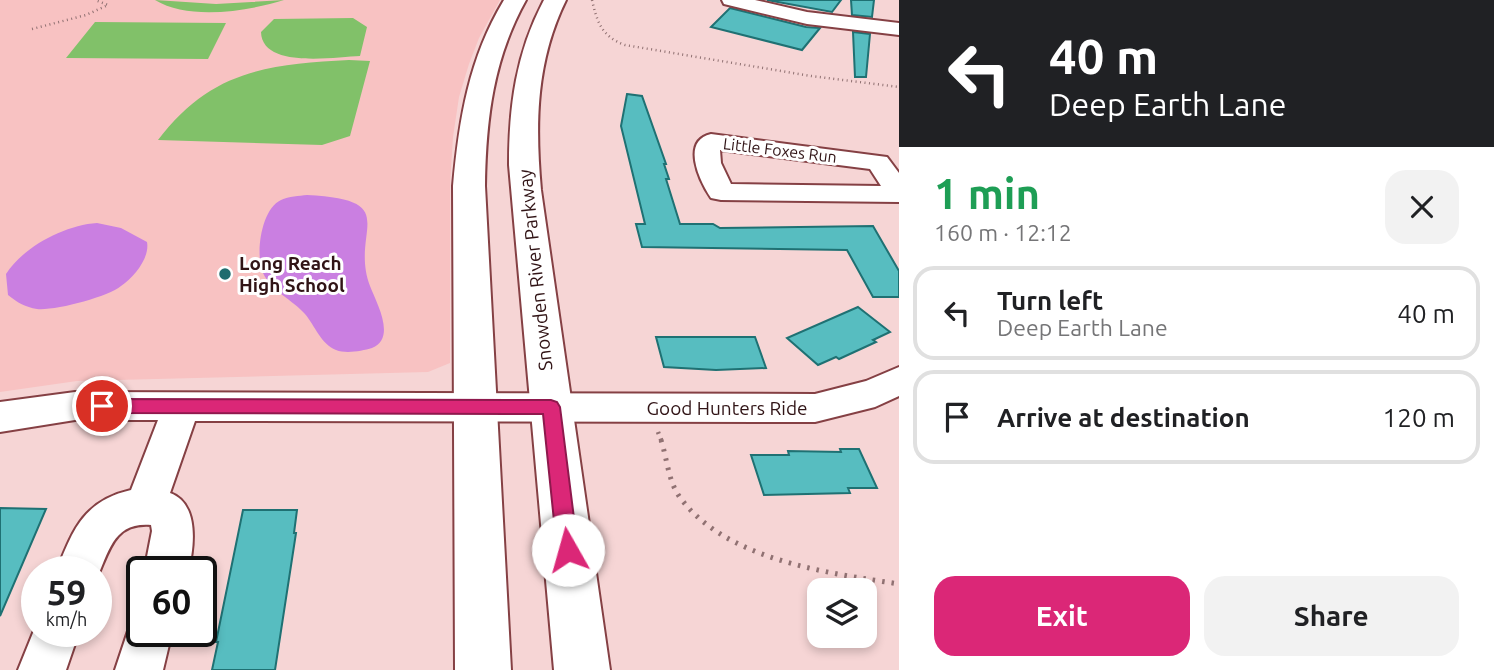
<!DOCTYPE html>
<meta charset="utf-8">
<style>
body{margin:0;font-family:Ubuntu,sans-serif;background:#f2f2f2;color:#202124;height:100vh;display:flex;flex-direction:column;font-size:26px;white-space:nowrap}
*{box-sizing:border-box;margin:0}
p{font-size:23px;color:#757577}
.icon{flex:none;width:38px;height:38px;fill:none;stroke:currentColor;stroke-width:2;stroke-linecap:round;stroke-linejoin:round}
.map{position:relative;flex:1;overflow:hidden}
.side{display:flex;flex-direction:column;background:#fff;width:595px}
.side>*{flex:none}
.guide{background:#202124;color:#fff;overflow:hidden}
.buttons{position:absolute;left:807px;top:578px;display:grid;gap:14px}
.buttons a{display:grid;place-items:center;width:70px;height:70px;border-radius:14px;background:#fff;box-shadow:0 4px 10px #0003;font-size:35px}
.speed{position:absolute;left:21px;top:556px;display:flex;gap:14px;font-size:35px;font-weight:700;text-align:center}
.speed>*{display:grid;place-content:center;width:91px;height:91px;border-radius:50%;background:#fff;box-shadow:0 4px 10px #0003;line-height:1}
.speed small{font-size:18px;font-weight:400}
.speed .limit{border:4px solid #111;border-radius:10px;background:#fff;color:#111}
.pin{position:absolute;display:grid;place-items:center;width:60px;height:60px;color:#fff;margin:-30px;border:4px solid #fff;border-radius:50%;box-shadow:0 2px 7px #0007}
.me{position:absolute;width:77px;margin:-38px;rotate:353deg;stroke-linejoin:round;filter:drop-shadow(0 0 5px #0008)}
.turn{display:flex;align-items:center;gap:24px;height:147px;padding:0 35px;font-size:32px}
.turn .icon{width:91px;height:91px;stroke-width:2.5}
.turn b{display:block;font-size:49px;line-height:60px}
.round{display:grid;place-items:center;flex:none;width:74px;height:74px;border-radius:21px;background:#f2f2f2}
.headline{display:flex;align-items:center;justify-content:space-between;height:119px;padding:0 35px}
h1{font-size:42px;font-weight:700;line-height:52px;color:#1e9e55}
.action{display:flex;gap:14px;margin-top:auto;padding:14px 35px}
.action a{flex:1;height:80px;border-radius:21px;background:#db2777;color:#fff;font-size:28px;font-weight:700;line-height:80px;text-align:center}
.action a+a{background:#f2f2f2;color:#202124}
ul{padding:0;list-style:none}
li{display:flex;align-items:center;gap:21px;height:94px;margin:0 14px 10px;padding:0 21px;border:4px solid #e0e0e0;border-radius:21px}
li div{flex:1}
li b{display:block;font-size:26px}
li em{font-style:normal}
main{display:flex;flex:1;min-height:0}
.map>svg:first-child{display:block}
</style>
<main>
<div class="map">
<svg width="899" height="670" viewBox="0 0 899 670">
<rect width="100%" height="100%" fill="#f6d5d5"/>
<path fill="#f8c2c2" d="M0 0H500L479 38 469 64 459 97 453 137 450 185V363L428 372 77 381 0 392Z"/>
<path fill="#81c169" d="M155 0 216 4 284 0C249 11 189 21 155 0Z
M353 18 367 27 360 56C334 57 262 69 261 32L274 19Z
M95 22 226 23 208 59 66 58Z
M349 60 370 61 350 136 322 145 158 140C210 71 267 64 349 60Z"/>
<path fill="#ca7fe1" d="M307 195C405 200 349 230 370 286 376 302 397 338 372 348 362 351 346 354 336 350 321 344 315 326 305 314 293 300 271 291 263 273 255 255 261 209 281 200 289 196 299 196 307 195Z
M97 223 121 228 147 242C150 258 134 277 121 286 108 297 54 311 37 309 25 307 18 303 8 295L6 274C23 247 65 225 97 223Z"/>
<path fill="#57bdc0" stroke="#1f7173" stroke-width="2" d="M767 0H841L832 12Z
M851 0H874L872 17 852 15Z
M730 8 806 27 820 28 802 50 711 27Z
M853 32 870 34 866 77H855Z
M627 94 642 96 666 164H664L669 179H666L680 224H713L720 228 873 226 899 271V297H873L847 250 642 247 636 224H645L621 126Z
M858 307 890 332 873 340 876 342 839 359 836 357 818 365 787 338Z
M656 337H755L766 368 716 370 664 367Z
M840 449H859L877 488H848L850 493 764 495 751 455H789L788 451 841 452Z
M0 508 46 509 0 616Z
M243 510H297L294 533H296L275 670H212L218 642H216Z"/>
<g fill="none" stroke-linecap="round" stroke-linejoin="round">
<defs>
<path id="minor" d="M722 0H755L807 12 899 23V35L807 24 724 4Z
M711 134 887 157 899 173V202L721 200 711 198C699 180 681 141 711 134ZM720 150 870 169 881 186 731 184 721 163Z
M899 367V396L875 407 815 422 195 421 170 493C200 504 194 548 188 572H144L152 531 151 525C113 522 109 552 96 580V572H56C73 530 83 501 131 490L158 420H75L0 432V402L75 392 815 394 866 381Z
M142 612V632H172L163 670H115L133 616Z
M37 623V632H79L66 670H18Z"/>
<path id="major" d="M504 0H526C493 59 486 120 485 186L511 670H455L453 186C459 119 469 58 504 0Z
M544 0H566C536 61 535 123 541 190L610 670H554L509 165C509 106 516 53 544 0Z"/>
</defs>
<use href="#minor" stroke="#854044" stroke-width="4"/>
<use href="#major" stroke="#854044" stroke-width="4"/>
<path stroke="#907172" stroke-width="2.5" stroke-dasharray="1 3.5" stroke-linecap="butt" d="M592 0C597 22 602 37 625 45L811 76 899 87
M32 29 86 15 108 5 95 0"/>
<path stroke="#907172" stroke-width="4.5" stroke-dasharray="2 5" stroke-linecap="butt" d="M658 432 662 442"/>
<path stroke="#907172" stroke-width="5" stroke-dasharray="2.5 7" stroke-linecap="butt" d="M661 440C667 458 668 480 679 496 724 560 828 573 899 584"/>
<use href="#minor" fill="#fff" fill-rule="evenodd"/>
<use href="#major" fill="#fff" fill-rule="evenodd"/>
</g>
<path fill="#db2777" stroke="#8e194d" stroke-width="2" d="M102 399 551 400 557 402 560 407 578 550 575 557 568 559 560 557 557 550 543 414 102 413 95 411 93 406 95 401Z"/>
<circle fill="#1f6c6e" stroke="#fff" stroke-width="2.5" cx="225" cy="274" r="7"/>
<g text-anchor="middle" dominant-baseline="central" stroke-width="6" stroke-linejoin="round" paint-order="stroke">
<g font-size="16" fill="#311416" stroke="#fff">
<text transform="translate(780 150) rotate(7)">Little Foxes Run</text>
</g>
<g font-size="19" font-weight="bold" fill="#311416" stroke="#fff" text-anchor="start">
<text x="239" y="263">Long Reach<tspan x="239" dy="22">High School</tspan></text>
</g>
<g font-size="19" fill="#311416" stroke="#fff">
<text transform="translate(535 270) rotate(-96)">Snowden River Parkway</text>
<text x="727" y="408">Good Hunters Ride</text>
</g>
</g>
</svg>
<div class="buttons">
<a><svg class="icon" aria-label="layers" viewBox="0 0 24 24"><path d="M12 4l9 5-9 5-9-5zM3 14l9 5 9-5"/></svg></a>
</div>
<div class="speed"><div>59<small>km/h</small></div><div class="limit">60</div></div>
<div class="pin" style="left:102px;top:406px;background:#d93025"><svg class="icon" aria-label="arrive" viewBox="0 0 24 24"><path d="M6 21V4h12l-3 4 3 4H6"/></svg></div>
<svg class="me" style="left:568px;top:550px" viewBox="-20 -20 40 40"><circle r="19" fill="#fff"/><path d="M0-13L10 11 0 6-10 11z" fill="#db2777"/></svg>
</div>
<section class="side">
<div class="guide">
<div class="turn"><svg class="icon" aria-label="left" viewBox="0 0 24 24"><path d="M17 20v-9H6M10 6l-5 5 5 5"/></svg><div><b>40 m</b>Deep Earth Lane</div></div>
</div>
<div class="headline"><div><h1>1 min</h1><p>160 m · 12:12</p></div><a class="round"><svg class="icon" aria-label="close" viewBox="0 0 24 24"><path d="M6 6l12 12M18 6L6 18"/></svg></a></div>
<ul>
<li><svg class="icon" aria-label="left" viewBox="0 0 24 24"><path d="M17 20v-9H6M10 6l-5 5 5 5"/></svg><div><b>Turn left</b><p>Deep Earth Lane</p></div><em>40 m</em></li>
<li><svg class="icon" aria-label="arrive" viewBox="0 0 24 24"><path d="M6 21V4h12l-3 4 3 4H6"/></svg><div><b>Arrive at destination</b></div><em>120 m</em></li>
</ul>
<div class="action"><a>Exit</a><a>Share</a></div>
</section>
</main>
